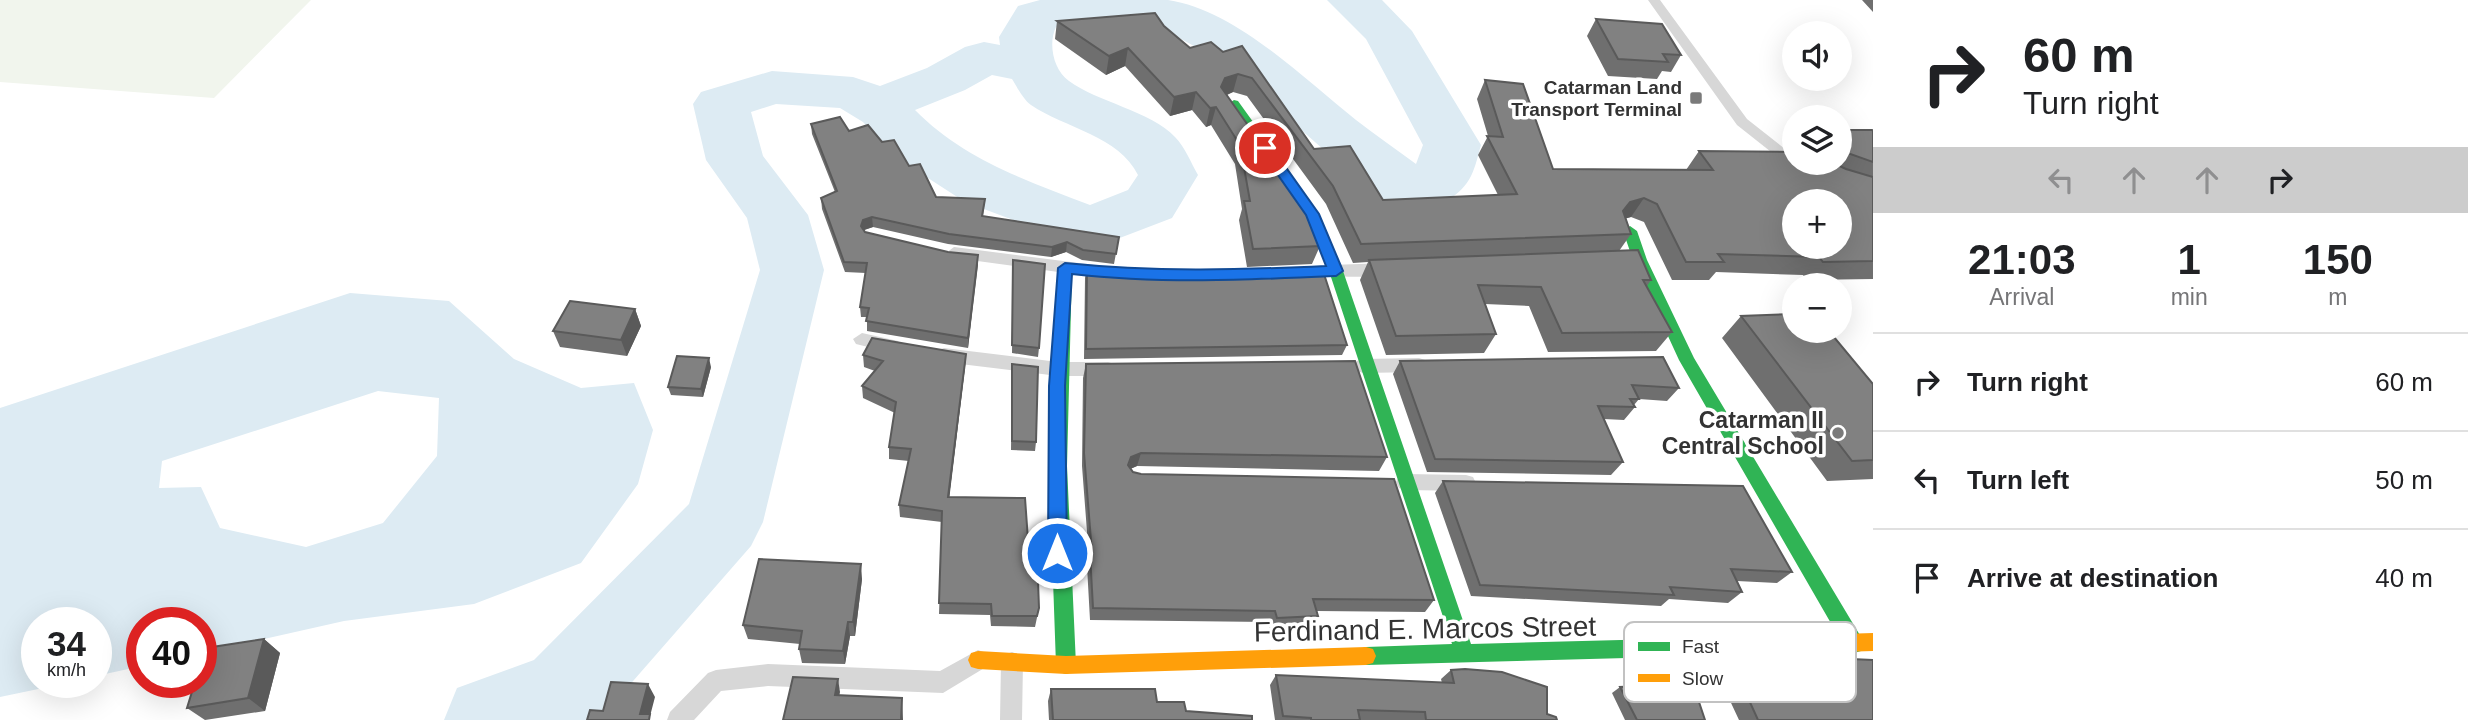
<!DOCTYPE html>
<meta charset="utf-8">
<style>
body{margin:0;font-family:Helvetica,sans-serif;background:#f2f2f2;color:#202124;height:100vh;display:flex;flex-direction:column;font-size:26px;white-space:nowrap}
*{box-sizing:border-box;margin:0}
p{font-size:23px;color:#757577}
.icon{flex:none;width:38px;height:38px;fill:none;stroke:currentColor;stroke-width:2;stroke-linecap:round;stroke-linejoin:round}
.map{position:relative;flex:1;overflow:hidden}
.sheet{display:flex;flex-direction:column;background:#fff;width:595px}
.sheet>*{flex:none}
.hud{background:#fff;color:#202124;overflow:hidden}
.tools{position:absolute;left:1782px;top:21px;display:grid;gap:14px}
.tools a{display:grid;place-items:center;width:70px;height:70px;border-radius:50%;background:#fff;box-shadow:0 7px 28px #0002;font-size:35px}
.speed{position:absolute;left:21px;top:607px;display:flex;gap:14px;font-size:35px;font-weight:700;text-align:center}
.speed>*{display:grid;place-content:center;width:91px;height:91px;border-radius:50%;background:#fff;box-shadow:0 7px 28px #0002;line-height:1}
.speed small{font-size:18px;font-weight:400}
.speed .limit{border:10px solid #d22;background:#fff;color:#111}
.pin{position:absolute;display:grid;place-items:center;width:60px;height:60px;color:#fff;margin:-30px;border:4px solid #fff;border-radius:50%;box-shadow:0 2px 7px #0007}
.me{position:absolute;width:77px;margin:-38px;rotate:0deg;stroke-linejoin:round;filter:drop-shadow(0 0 5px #0008)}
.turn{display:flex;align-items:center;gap:24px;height:147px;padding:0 35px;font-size:32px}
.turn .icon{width:91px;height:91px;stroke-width:2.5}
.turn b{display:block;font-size:49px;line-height:60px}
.lanes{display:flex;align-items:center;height:66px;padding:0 35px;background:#0003;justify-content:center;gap:35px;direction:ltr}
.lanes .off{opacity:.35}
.eta{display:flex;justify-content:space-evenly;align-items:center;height:119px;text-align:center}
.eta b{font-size:42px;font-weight:700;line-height:49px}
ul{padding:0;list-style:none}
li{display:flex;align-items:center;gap:21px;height:98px;padding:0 35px;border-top:2px solid #e0e0e0}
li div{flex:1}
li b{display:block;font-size:26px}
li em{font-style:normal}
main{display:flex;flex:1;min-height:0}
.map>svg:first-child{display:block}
</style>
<main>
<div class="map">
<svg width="1873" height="720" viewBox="0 0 1873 720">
<rect width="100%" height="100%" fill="#fff"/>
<path fill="#f1f5ed" d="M0 0H311L214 98 0 82Z"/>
<path fill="#ddebf3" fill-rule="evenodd" d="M350 293 449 301 514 359 581 388 634 383 653 430 638 484 581 563 474 604 344 621 201 653V623H142V666L96 676V623H37V682L67 683 0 697V408ZM378 391 439 398 437 456 383 523 306 547 220 528 201 487 159 488 162 461Z"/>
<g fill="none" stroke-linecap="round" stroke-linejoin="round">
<path fill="#ddebf3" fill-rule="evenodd" d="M1040 0C1077 0 1133 0 1168 0 1236 10 1304 79 1356 120 1375 135 1396 149 1416 164L1423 145 1366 39 1327 0H1382L1412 31 1481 145C1478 155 1476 166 1471 176 1459 201 1420 219 1394 206 1379 199 1365 184 1352 173 1276 114 1193 10 1087 18 1077 19 1066 24 1056 27 1048 43 1053 70 1069 81 1097 102 1151 111 1175 137 1185 147 1191 163 1198 175L1172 218 1091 249 965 202 894 156 863 122 840 108 776 104 751 112 763 156 808 215 824 270 763 522 751 546 599 720H444L457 688 534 660 689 504 760 270 747 218 706 160 693 104 701 92 772 71 853 77 880 86 927 68 965 47 984 42 1000 45 999 37 1018 6ZM992 75 1012 79C1017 87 1023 99 1031 105 1065 128 1119 136 1138 175L1128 190 1090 205C1027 181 963 159 915 110L965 90Z"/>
<path fill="#d7d7d7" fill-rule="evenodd" d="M1648 0H1660L1747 119 1794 156V163L1802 164 1800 167H1790L1737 125Z
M954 247 1110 267 1118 273 1110 279 948 257 946 253Z
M1387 263 1395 269C1388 278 1330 280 1323 271L1331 265Z
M862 333 898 341 901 346 892 353 856 344 853 339Z
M944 348 1058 362H1108L1114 364 1117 369 1114 374 1108 376H1058L944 362 938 360 935 355 938 350Z
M1419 358 1425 360 1428 365 1425 370 1419 372 1363 373 1357 371 1354 366 1357 361 1363 359Z
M1406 474 1466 475 1473 477 1476 483 1473 489 1466 491 1406 490 1399 488 1396 482 1399 476Z
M978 650 986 653 989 660 986 667 943 693 768 686 721 691 694 720H667L670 712 708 673 716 670 768 664 940 671Z
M1012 652 1020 655 1023 662 1022 720H1000L1001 662 1004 655Z"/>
<path fill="#30b455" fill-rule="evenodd" d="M1234 100 1238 101 1317 211 1343 271 1471 644 1776 636 1783 638 1786 645 1783 652 1776 654 1366 665 1359 663 1356 656 1359 649 1366 647 1452 644 1329 271 1305 215 1228 104Z
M1630 226 1637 231 1647 260 1694 358 1861 637 1864 644 1861 651 1854 653 1847 651 1679 360 1633 260 1623 231Z
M1065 263 1072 268 1067 466 1076 665 1073 672 1066 674 1059 672 1056 665 1049 466 1058 268Z"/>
<path fill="#ff9f0a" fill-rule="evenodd" d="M1873 633V651L1776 654 1769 652 1766 645 1769 638 1776 636Z
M1366 647 1373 649 1376 656 1373 663 1366 665 1066 674 978 669 971 667 968 660 971 653 978 651 1066 656Z"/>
</g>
<path fill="#6f6f6f" d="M1862 0H1873V12Z
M1596 19 1681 55 1671 72 1662 71 1657 79 1608 76 1587 36Z
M1057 21 1164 26 1190 48 1223 52 1242 46 1314 149 1383 200 1498 195 1478 155 1488 136 1477 99 1485 80 1553 169 1686 170 1699 151 1794 163H1839V130L1873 131V279L1806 280 1803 275 1716 272 1709 280H1672L1644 222 1631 217 1626 218 1631 234 1619 251 1651 280 1647 286 1672 332 1656 351 1548 352 1529 306 1485 304 1496 334 1484 353 1386 355 1360 280 1368 262 1353 263 1326 204 1247 96 1233 92 1227 95 1320 246 1312 264 1247 267 1239 220 1242 209 1235 164 1211 125 1206 127 1192 110 1170 116 1125 66 1106 75 1055 39Z
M811 124 849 131 882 142 909 166 936 197 985 199 983 216 1119 237 1114 264 1082 260 1066 252 1051 257 948 244 873 227 864 230 865 232 948 252 978 255 968 348 867 331V317H861L860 307 866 273 845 272 822 209 821 198 835 192 812 134Z
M1013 260 1039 348 1038 357 1012 353Z
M1087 268 1347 345 1342 355 1084 359 1085 278Z
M635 309 641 326 627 356 560 347 553 331Z
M1741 316 1873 384V479L1827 481 1722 338Z
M966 354 965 367 949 497 1029 554 1039 608 1035 627 991 626 990 615 939 614 942 522 900 517 899 505 909 461 889 459V447L895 413 863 398 862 386 875 371 864 367 863 355Z
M1400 361 1679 388 1667 401 1639 399 1634 405 1635 407 1624 420 1604 419 1623 462 1611 475 1427 472 1393 374Z
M1012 364 1036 442 1035 451 1011 450Z
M1086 364 1387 457 1379 471 1137 466 1130 469 1133 472 1434 600 1425 612 1317 611 1318 616 1311 628 1270 630 1268 622 1090 620 1087 566 1089 558 1082 466 1083 378Z
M711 367 703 397 671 395 668 387Z
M1443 481 1792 572 1777 583 1737 581 1742 592 1728 603 1669 599 1661 606 1471 596 1435 493Z
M862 579 855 636H850L845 664 802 663 799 649 800 644 748 639 743 625Z
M264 639 280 653 265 711 205 720 187 708Z
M1829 658 1873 720H1739L1718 675 1733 665H1818Z
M1451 670 1547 714 1557 720H1275L1270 685 1276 675 1442 683 1441 679Z
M1620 687 1705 720H1625L1612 693Z
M1051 689 1157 702 1186 711 1252 720H1049L1048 701Z"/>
<path fill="#5a5a5a" d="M1128 48 1125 66 1106 75 1109 56Z
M1238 74 1233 92 1221 97V87L1225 78Z
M1196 92 1192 110 1170 116 1174 97Z
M1216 107 1211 125 1206 127 1210 108Z
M1644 198 1631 217 1617 221 1630 202Z
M872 217 873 227 864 230 861 226 863 220Z
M1067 242 1066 252 1051 257 1052 247Z
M978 255V265L968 348V338Z
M635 309 641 326 627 356 621 340Z
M966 354 965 367 948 509V497Z
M709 358 711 367 703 397 701 389Z
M1141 453 1137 466 1128 470 1131 457Z
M861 564 862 579 855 636 853 622Z
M848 622 850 636 845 664 843 651Z
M264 639 280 653 265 711 248 698Z
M838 679 840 692 837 708 835 695Z
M648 684 655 697 649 720 640 714Z
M902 698 903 720H901Z"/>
<path fill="#818181" stroke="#5a5a5a" stroke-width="2" fill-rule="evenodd" d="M1155 13 1164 26 1190 48 1211 42 1223 52 1242 46 1314 149 1350 146 1383 200 1517 194 1487 136 1503 137 1485 80 1523 84 1553 169 1713 170 1699 151 1794 152V163H1833L1846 169 1873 177V261L1823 262 1819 257 1718 254 1724 262H1686L1657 204 1644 198 1630 202 1623 211 1631 234 1361 244 1333 186 1252 78 1238 74 1225 78 1221 87 1300 199 1320 246 1253 249 1244 201H1250L1240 145 1216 107 1210 108 1196 92 1174 97 1128 48 1109 56 1057 21ZM1794 201H1839V247H1794Z
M1596 19 1662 24 1681 55 1663 54 1668 62 1618 59Z
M840 117 849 131 868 125 882 142 894 140 909 166 920 164 936 197 985 199 982 216 1119 237 1116 254 1083 250 1067 242 1052 247 949 234 872 217 863 220 861 226 865 232 948 252 978 255 968 338 866 321 869 308 860 307 867 263 844 262 821 198 837 191 811 124Z
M1839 130H1872L1873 131V162L1839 150Z
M1638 250 1651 280H1643L1672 332 1562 333 1541 287 1478 285 1496 334 1396 336 1369 260Z
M1013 260 1045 264 1039 348 1012 345Z
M1087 268 1187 276 1323 271 1347 345 1086 349Z
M570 301 635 309 621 340 553 331Z
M1794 314V331H1829L1873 384V460L1852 461 1741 316Z
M872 338 966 354 948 497 1025 498 1029 554H1037L1039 608 1037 616H992L991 604 939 603 942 511 899 505 911 449 889 447 896 402 862 386 883 361 863 355Z
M677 356 709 358 701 389 668 387Z
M1663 357 1679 388 1632 385 1639 399H1630L1635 407 1598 406 1623 462 1435 459 1400 361Z
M1355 361 1387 457 1141 453 1131 457 1128 465 1133 472 1141 474 1394 479 1434 600 1313 599 1318 616 1277 618 1275 611 1093 608 1090 553H1092L1084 453 1086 364Z
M1012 364 1038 367 1036 442 1012 441Z
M1443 481 1743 486 1792 572 1731 569 1742 592 1670 587 1674 595 1480 585Z
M759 559 861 564 853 622H848L843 651 799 649 802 631 743 625Z
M264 639 248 698 187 708 195 682H201V663L206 648Z
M1829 658 1873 660V720H1758L1733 665 1759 663 1833 666Z
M1465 669 1502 672 1547 687V714L1556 717 1557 720H1426L1425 712 1358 710 1360 720H1311V718L1283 716 1276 675 1454 683 1451 670Z
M793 677 838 679 835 695 902 698 901 720H783Z
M611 682 648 684 640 714H650L649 720H587L590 710 603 711Z
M1693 684 1705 720H1637L1620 687Z
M1051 689H1155L1157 702H1184L1186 711 1252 716V720H1053Z"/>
<path fill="#1a73e8" stroke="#114b97" stroke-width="2" d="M1265 144 1270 145 1319 214 1343 271 1336 276C1247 280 1160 284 1072 274L1065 386 1067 553 1064 559H1051L1048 553 1049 386 1058 268 1065 263C1153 272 1239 270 1326 266L1306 215 1259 148Z"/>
<g fill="#7a7a7a" stroke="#fff" stroke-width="2.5">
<rect x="1689" y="91" width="14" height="14" rx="3.5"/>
<circle cx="1838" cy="433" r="7"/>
</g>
<g text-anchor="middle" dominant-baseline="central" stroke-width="7" stroke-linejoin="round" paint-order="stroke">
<g font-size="19" font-weight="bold" fill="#333" stroke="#fff" text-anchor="end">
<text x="1682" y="87">Catarman Land<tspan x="1682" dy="22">Transport Terminal</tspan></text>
</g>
<g font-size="23" font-weight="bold" fill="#333" stroke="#fff" text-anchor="end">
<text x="1824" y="420">Catarman II<tspan x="1824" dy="26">Central School</tspan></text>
</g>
<g font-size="28" fill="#333" stroke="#fff">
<text transform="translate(1425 629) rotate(-1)">Ferdinand E. Marcos Street</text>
</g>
</g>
<rect x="1624" y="622" width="232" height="80" rx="10" fill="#fff" stroke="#c2c2c2" stroke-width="2"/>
<rect x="1638" y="642" width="32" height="9" fill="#30b455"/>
<rect x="1638" y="674" width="32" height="8" fill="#ff9f0a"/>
<g font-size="19" fill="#333">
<text x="1682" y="653">Fast</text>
<text x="1682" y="685">Slow</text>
</g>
</svg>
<div class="tools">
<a><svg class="icon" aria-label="sound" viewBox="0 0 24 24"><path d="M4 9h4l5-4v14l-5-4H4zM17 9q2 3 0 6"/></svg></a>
<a><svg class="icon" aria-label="layers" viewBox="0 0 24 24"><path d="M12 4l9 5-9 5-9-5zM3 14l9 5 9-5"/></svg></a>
<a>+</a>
<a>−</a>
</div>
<div class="speed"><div>34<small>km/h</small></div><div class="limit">40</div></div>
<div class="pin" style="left:1265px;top:148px;background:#d93025"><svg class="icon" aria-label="arrive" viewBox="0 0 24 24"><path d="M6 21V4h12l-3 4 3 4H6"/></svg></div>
<svg class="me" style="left:1057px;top:553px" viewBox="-20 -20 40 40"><circle r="17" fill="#1a73e8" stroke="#fff" stroke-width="3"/><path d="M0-11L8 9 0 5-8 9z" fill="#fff"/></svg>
</div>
<section class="sheet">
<div class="hud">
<div class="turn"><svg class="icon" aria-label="right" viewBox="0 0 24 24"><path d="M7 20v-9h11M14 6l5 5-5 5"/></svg><div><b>60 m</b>Turn right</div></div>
<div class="lanes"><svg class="icon off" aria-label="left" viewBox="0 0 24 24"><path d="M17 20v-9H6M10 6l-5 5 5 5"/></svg><svg class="icon off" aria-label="ahead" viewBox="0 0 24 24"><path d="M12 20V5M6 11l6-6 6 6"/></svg><svg class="icon off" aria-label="ahead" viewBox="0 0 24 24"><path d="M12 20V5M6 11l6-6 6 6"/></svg><svg class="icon" aria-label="right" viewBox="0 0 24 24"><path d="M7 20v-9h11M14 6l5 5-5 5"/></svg></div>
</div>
<div class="eta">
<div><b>21:03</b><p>Arrival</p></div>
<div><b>1</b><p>min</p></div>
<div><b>150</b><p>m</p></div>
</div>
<ul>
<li><svg class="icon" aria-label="right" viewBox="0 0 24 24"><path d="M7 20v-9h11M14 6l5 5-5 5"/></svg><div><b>Turn right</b></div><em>60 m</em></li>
<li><svg class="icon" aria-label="left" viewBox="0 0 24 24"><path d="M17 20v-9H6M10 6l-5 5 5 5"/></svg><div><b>Turn left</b></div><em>50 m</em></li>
<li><svg class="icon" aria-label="arrive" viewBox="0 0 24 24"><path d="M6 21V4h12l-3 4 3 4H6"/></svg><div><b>Arrive at destination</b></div><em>40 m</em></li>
</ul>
</section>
</main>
